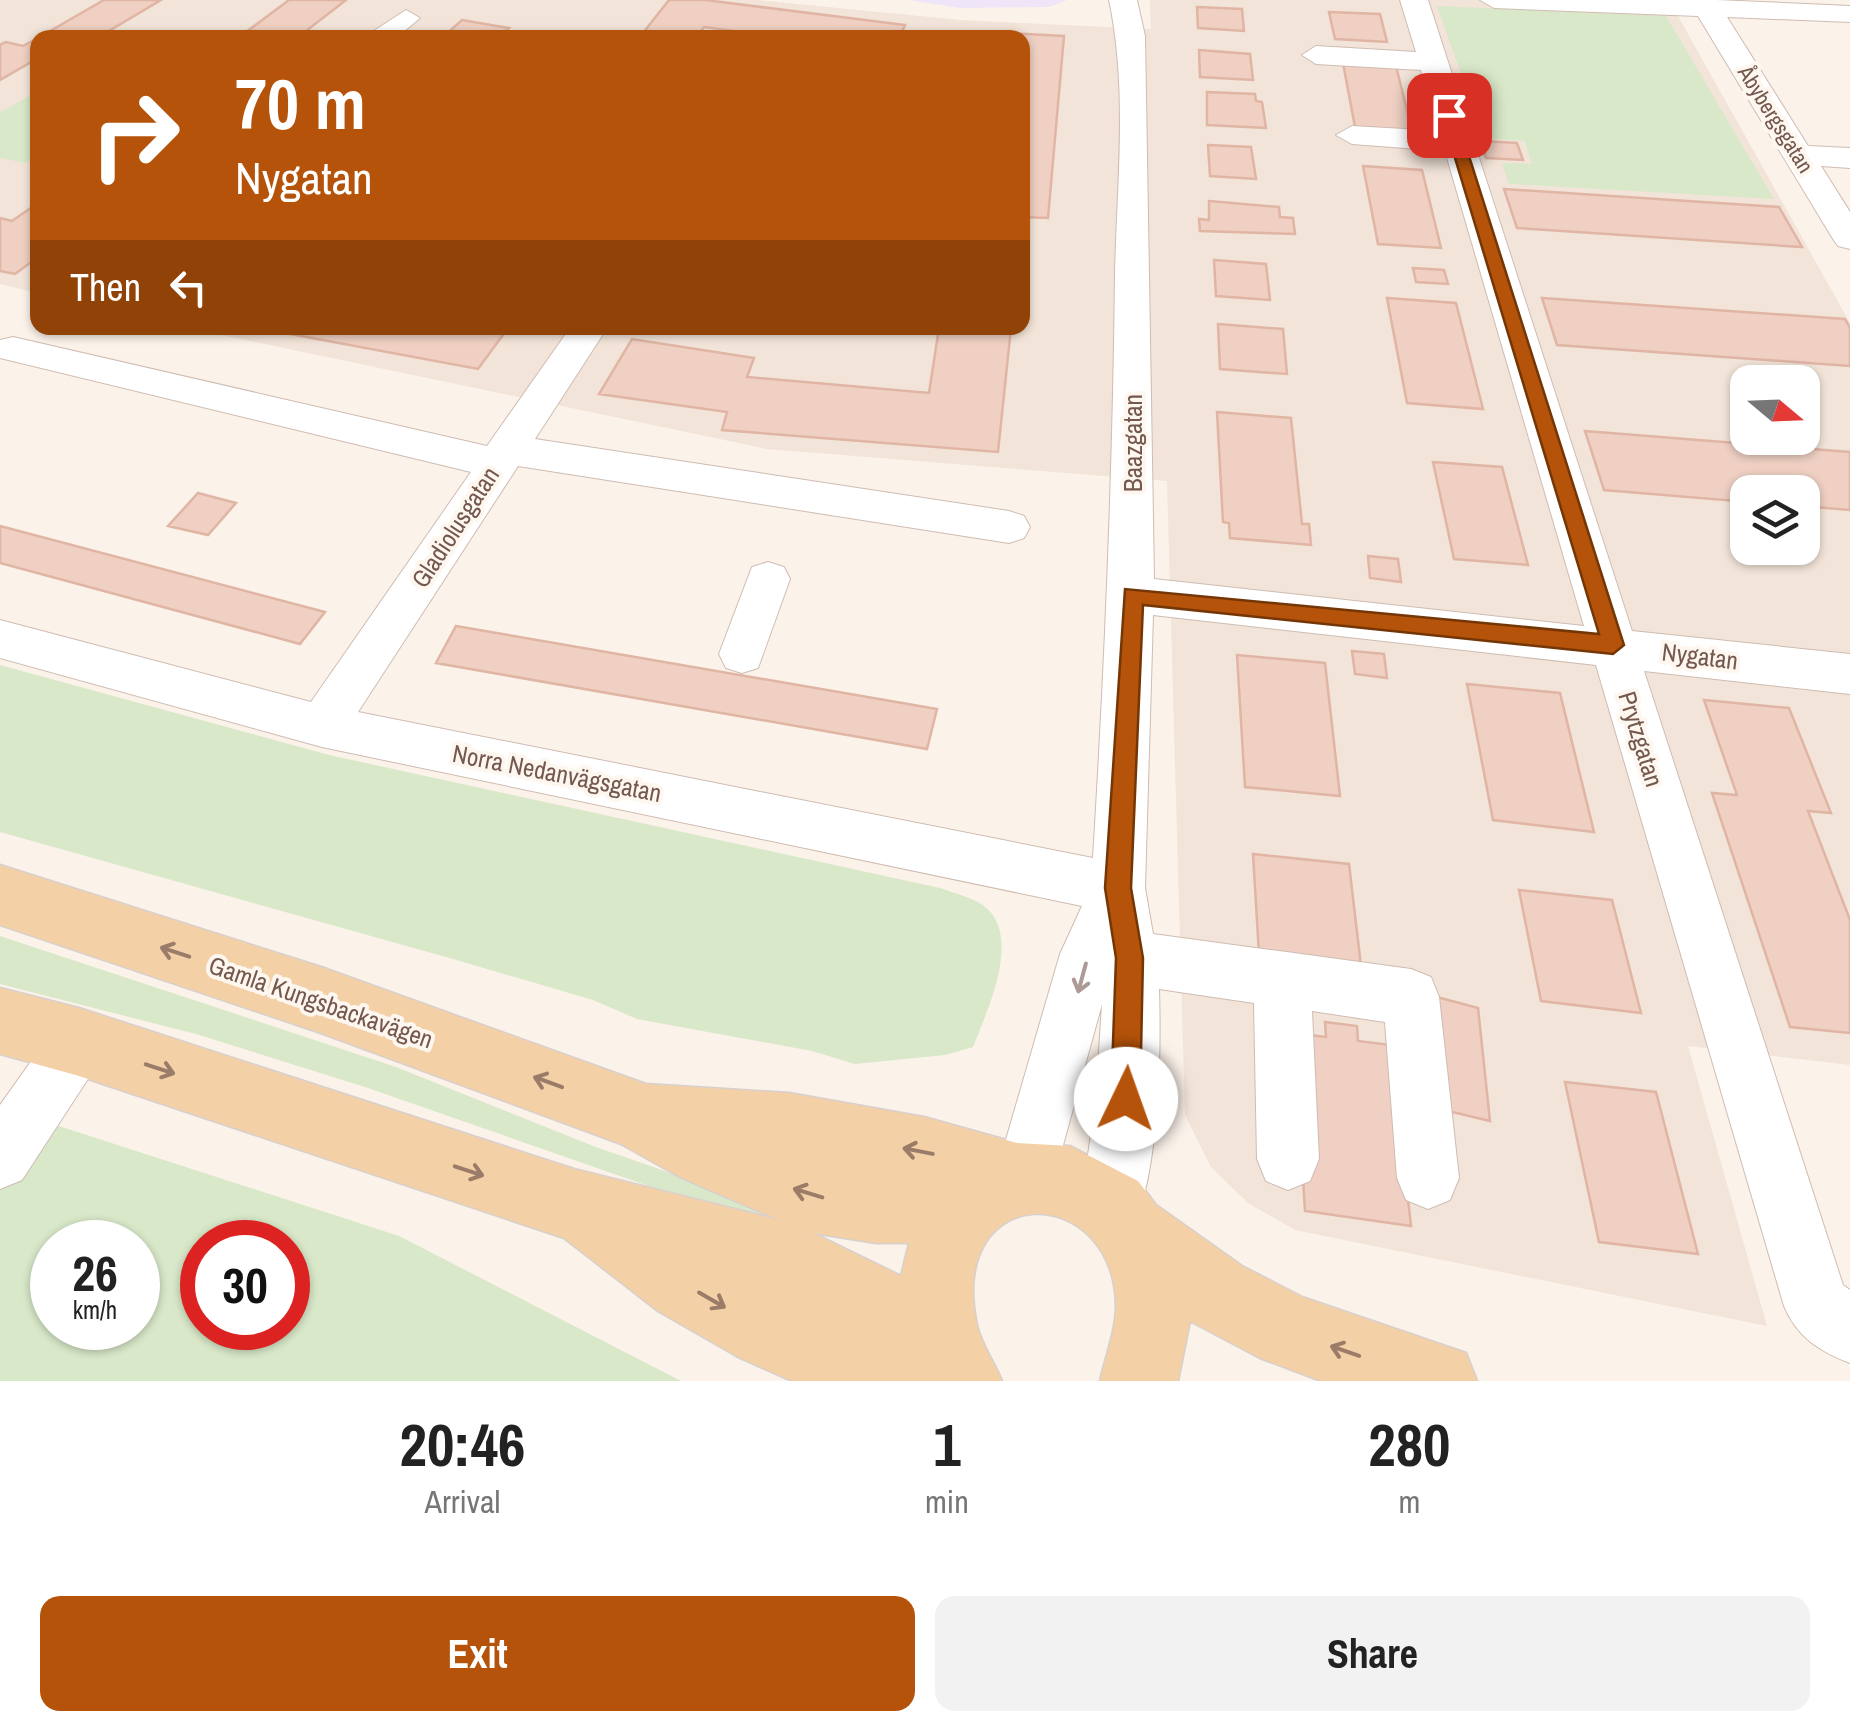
<!DOCTYPE html>
<meta charset="utf-8">
<style>
body{margin:0;font-family:"Archivo Narrow",sans-serif;background:#f2f2f2;color:#222;height:100vh;display:flex;flex-direction:column;font-size:38px;white-space:nowrap}
*{box-sizing:border-box;margin:0}
p{font-size:32px;color:#767676}
.icon{flex:none;width:55px;height:55px;fill:none;stroke:currentColor;stroke-width:2;stroke-linecap:round;stroke-linejoin:round}
.map{position:relative;height:1381px;overflow:hidden}
.details{display:flex;flex-direction:column;background:#fff;flex:1}
.details>*{flex:none}
.hud{position:absolute;left:30px;top:30px;width:1000px;height:305px;border-radius:20px;box-shadow:0 2px 8px #0004;background:#b45309;color:#fff;overflow:hidden}
.needle{width:65px;rotate:109deg}
.tools{position:absolute;left:1730px;top:365px;display:grid;gap:20px}
.tools a{display:grid;place-items:center;width:90px;height:90px;border-radius:20px;background:#fff;box-shadow:0 2px 8px #0004;font-size:50px}
.speed{position:absolute;left:30px;top:1220px;display:flex;gap:20px;font-size:50px;font-weight:700;text-align:center}
.speed>*{display:grid;place-content:center;width:130px;height:130px;border-radius:50%;background:#fff;box-shadow:0 2px 8px #0004;line-height:1}
.speed small{font-size:25px;font-weight:400}
.speed .limit{border:15px solid #d22;background:#fff;color:#111}
.pin{position:absolute;display:grid;place-items:center;width:85px;height:85px;color:#fff;margin:-42px;border-radius:20px;box-shadow:0 5px 15px #0006}
.me{position:absolute;width:110px;margin:-55px;rotate:3deg;stroke-linejoin:round;filter:drop-shadow(0 0 8px #0008)}
.turn{display:flex;align-items:center;gap:35px;height:210px;padding:0 40px;font-size:45px}
.turn .icon{width:130px;height:130px;stroke-width:2.5}
.turn b{display:block;font-size:70px;line-height:85px}
.then{display:flex;align-items:center;height:95px;padding:0 40px;background:#0003;gap:20px;font-size:38px}
.eta{display:flex;justify-content:space-evenly;align-items:center;height:170px;text-align:center}
.eta b{font-size:60px;font-weight:800;line-height:70px}
.primary-button{display:flex;gap:20px;margin-top:auto;padding:20px 40px}
.primary-button a{flex:1;height:115px;border-radius:20px;background:#b45309;color:#fff;font-size:40px;font-weight:800;line-height:115px;text-align:center}
.primary-button a+a{background:#f2f2f2;color:#222}
.map>svg:first-child{display:block}
</style>
<div class="map">
<svg width="1850" height="1381" viewBox="0 0 1850 1381">
<rect width="100%" height="100%" fill="#fbf2e9"/>
<path fill="#f2e4d8" fill-rule="evenodd" d="M0 0H758L960 20 1151 29 1150 0H1669L1850 323V1065L1688 1046 1767 1326 1295 1230 1248 1203 1211 1167 1185 1115 1167 481 767 449 188 328H1022V38H38L37 293 0 284ZM1665 17 1773 198 1510 184 1533 164 1523 140 1484 138ZM1748 382H1802V438H1748ZM1748 492H1802V548H1748Z"/>
<path fill="#efe5f8" d="M908 0H1067L1049 7 960 8Z"/>
<path fill="#d8e8c8" fill-rule="evenodd" d="M1437 6 1666 16 1774 199 1509 184 1502 163 1532 164 1524 141 1484 138Z
M37 91V154L26 163 0 158V113Z
M0 665 329 755 940 888C953 893 972 897 984 906 1023 936 987 1011 973 1047L945 1055 855 1064 812 1051 637 1019 593 1000 453 959 0 832Z
M0 936 396 1067 593 1146 773 1209 766 1227 365 1087 196 1034 0 984Z
M0 1107 399 1236 681 1381H0ZM52 1242H138V1328H52ZM202 1242H288V1328H202Z"/>
<path fill="#efd0c3" stroke="#e0b5a4" stroke-width="2.5" d="M104 0H161L97 38H38Z
M289 0H346L297 38H238Z
M669 0H705L905 25 899 38H786L704 27 696 38H639Z
M1197 7 1242 9 1244 31 1198 28Z
M1329 12 1380 14 1387 42 1335 39Z
M462 20 509 28 499 38H442Z
M1009 33 1064 36 1048 218 1023 217 1022 220V38H1008Z
M38 38V58L0 80V45L6 42 23 46Z
M1199 50 1250 54 1253 80 1200 77Z
M1343 63 1396 66 1412 131 1355 127Z
M1207 92 1255 94 1256 101 1262 102 1266 128 1207 125Z
M1480 141 1517 143 1523 160 1486 158Z
M1208 145 1251 147 1256 179 1210 176Z
M1363 166 1422 170 1441 248 1378 244Z
M1504 189 1779 207 1802 247 1517 228Z
M1209 201 1279 207 1280 217 1293 218 1295 234 1200 231 1199 219 1209 220Z
M38 203V257L15 274 0 271V218L12 221Z
M1214 260 1266 264 1270 300 1216 296Z
M1413 268 1444 270 1448 284 1416 282Z
M1387 298 1456 303 1483 409 1407 403Z
M1542 298 1845 319 1850 328V366L1557 345Z
M1218 324 1283 329 1287 374 1220 369Z
M258 328H508L478 369Z
M939 328H1011L998 452 722 430 727 412 599 394 632 339 754 358 747 377 929 393Z
M1217 412 1291 418 1302 524H1309L1311 545 1230 538 1229 523 1223 522Z
M1585 431 1850 452V510L1802 506V492H1748V502L1604 490Z
M1433 462 1502 467 1528 565 1454 559Z
M198 493 236 503 208 535 168 526Z
M0 526 325 612 300 644 0 563Z
M1368 556 1398 559 1401 582 1370 578Z
M456 626 937 709 927 749 436 663Z
M1352 651 1384 654 1387 678 1355 674Z
M1237 655 1325 663 1340 796 1245 787Z
M1467 684 1560 693 1594 832 1493 820Z
M1704 700 1789 708 1831 813 1808 811 1850 920V1033L1790 1027 1712 793 1737 795Z
M1253 854 1349 864 1361 966 1259 954Z
M1519 890 1612 900 1641 1013 1541 1001Z
M1437 997 1478 1008 1490 1121 1440 1109Z
M1325 1022 1357 1026 1358 1041 1391 1045 1411 1226 1305 1211 1294 1033 1326 1037Z
M1565 1082 1656 1092 1698 1254 1599 1242Z"/>
<g fill="none" stroke-linecap="round" stroke-linejoin="round">
<defs>
<path id="minor" d="M1109 0H1137L1145 36 1154 579 1584 626 1445 151 1352 144 1336 135 1352 126 1439 131 1421 70 1316 64 1302 55 1316 46 1416 52 1400 0H1428L1632 631 1850 654V694L1644 671 1843 1285 1850 1290V1363C1819 1351 1797 1337 1784 1306L1596 665 1153 615 1145 888 1153 934 1411 969 1431 977 1439 997 1459 1178 1450 1200 1428 1209 1406 1200 1397 1178 1385 1022 1312 1011 1319 1159 1310 1181 1288 1190 1266 1181 1257 1159 1254 1003 1159 989C1161 1055 1159 1167 1134 1226L1112 1235 1090 1226 1081 1204 1096 1099 1102 1004 1049 1196 1027 1205 1005 1196 996 1174 1060 954 1082 906 322 747 0 658V620L311 702 471 472 0 358V340L13 337 487 446 570 328H607L535 439 1009 511 1024 516 1030 527 1024 538 1009 543 518 466 358 712 1093 858C1105 663 1113 468 1115 273 1117 184 1128 88 1109 0Z
M1480 0H1716L1850 6V22L1727 17 1808 146 1850 148V168L1821 166 1850 212V249L1838 246 1833 239 1698 16 1494 8Z
M406 10 420 18 396 38H363Z
M768 562 784 567 790 579 758 668 742 673 726 668 719 654 752 567Z
M79 1013 99 1022 108 1042 99 1062 22 1180 0 1189V1105L59 1022Z"/>
<path id="major" d="M0 865 321 967 646 1084 789 1093 924 1117 1017 1143 1070 1146 1138 1181 1156 1205 1242 1266 1302 1297 1466 1353 1477 1381H1321L1260 1358 1190 1321 1178 1381H1100C1105 1358 1116 1330 1116 1306 1114 1181 946 1179 977 1325 981 1344 995 1363 1002 1381H792L740 1358 658 1311 564 1238 79 1076 0 1054V988L79 1008 574 1169 779 1220 680 1177 621 1144 321 1033 0 925ZM813 1233 876 1243H909L901 1276Z"/>
</defs>
<use href="#minor" stroke="#cfbcb2" stroke-width="2"/>
<use href="#major" stroke="#d8d0cd" stroke-width="3"/>
<use href="#minor" fill="#fff" fill-rule="evenodd"/>
<use href="#major" fill="#f4d0a7" fill-rule="evenodd"/>
</g>
<defs><path id="oneway-shaft" d="M-6 0H5M1.5-3L5.5 0L1.5 3" fill="none" stroke-width="1.6" stroke-linecap="round" stroke-linejoin="round" transform="scale(2.5)"/></defs>
<g stroke="#9a7c69">
<use href="#oneway-shaft" transform="translate(175 952) rotate(-162)"/>
<use href="#oneway-shaft" transform="translate(160 1069) rotate(18)"/>
<use href="#oneway-shaft" transform="translate(548 1082) rotate(-160)"/>
<use href="#oneway-shaft" transform="translate(918 1151) rotate(-169)"/>
<use href="#oneway-shaft" transform="translate(469 1171) rotate(18)"/>
<use href="#oneway-shaft" transform="translate(808 1193) rotate(-163)"/>
<use href="#oneway-shaft" transform="translate(712 1300) rotate(30)"/>
<use href="#oneway-shaft" transform="translate(1345 1351) rotate(-161)"/>
</g>
<use stroke="#ac9b95" href="#oneway-shaft" transform="translate(1082 978) rotate(105)"/>
<path fill="#b45309" stroke="#753606" stroke-width="2.5" d="M1449 111 1456 115 1624 645 1613 654 1143 605 1131 888 1143 958 1140 1099 1136 1109 1126 1113 1116 1109 1111 1099 1116 958 1105 888 1125 589 1599 634 1442 115Z"/>
<g text-anchor="middle" dominant-baseline="central" stroke-width="8" stroke-linejoin="round" paint-order="stroke">
<g font-size="22" fill="#74584e" stroke="#fef7ef">
<text transform="translate(1776 119) rotate(58)">Åbybergsgatan</text>
</g>
<g font-size="25" fill="#74584e" stroke="#fef7ef">
<text transform="translate(1133 443) rotate(-90)">Baazgatan</text>
<text transform="translate(455 527) rotate(-57)">Gladiolusgatan</text>
<text transform="translate(1700 656) rotate(7)">Nygatan</text>
<text transform="translate(1641 739) rotate(73)">Prytzgatan</text>
<text transform="translate(557 773) rotate(11)">Norra Nedanvägsgatan</text>
<text transform="translate(321 1002) rotate(19)">Gamla Kungsbackavägen</text>
</g>
</g>
</svg>
<div class="tools">
<a><svg class="needle" viewBox="-14 -14 28 28"><path d="M0-13l5 13h-10z" fill="#e53935"/><path d="M0 13l5-13h-10z" fill="#767676"/></svg></a>
<a><svg class="icon" aria-label="layers" viewBox="0 0 24 24"><path d="M12 4l9 5-9 5-9-5zM3 14l9 5 9-5"/></svg></a>
</div>
<div class="speed"><div>26<small>km/h</small></div><div class="limit">30</div></div>
<div class="pin" style="left:1449px;top:115px;background:#d93025"><svg class="icon" aria-label="arrive" viewBox="0 0 24 24"><path d="M6 21V4h12l-3 4 3 4H6"/></svg></div>
<svg class="me" style="left:1126px;top:1099px" viewBox="-20 -20 40 40"><circle r="19" fill="#fff"/><path d="M0-13L10 11 0 6-10 11z" fill="#b45309"/></svg>
<div class="hud">
<div class="turn"><svg class="icon" aria-label="right" viewBox="0 0 24 24"><path d="M7 20v-9h11M14 6l5 5-5 5"/></svg><div><b>70 m</b>Nygatan</div></div>
<div class="then">Then<svg class="icon" aria-label="left" viewBox="0 0 24 24"><path d="M17 20v-9H6M10 6l-5 5 5 5"/></svg></div>
</div>
</div>
<section class="details">
<div class="eta">
<div><b>20:46</b><p>Arrival</p></div>
<div><b>1</b><p>min</p></div>
<div><b>280</b><p>m</p></div>
</div>
<div class="primary-button"><a>Exit</a><a>Share</a></div>
</section>
